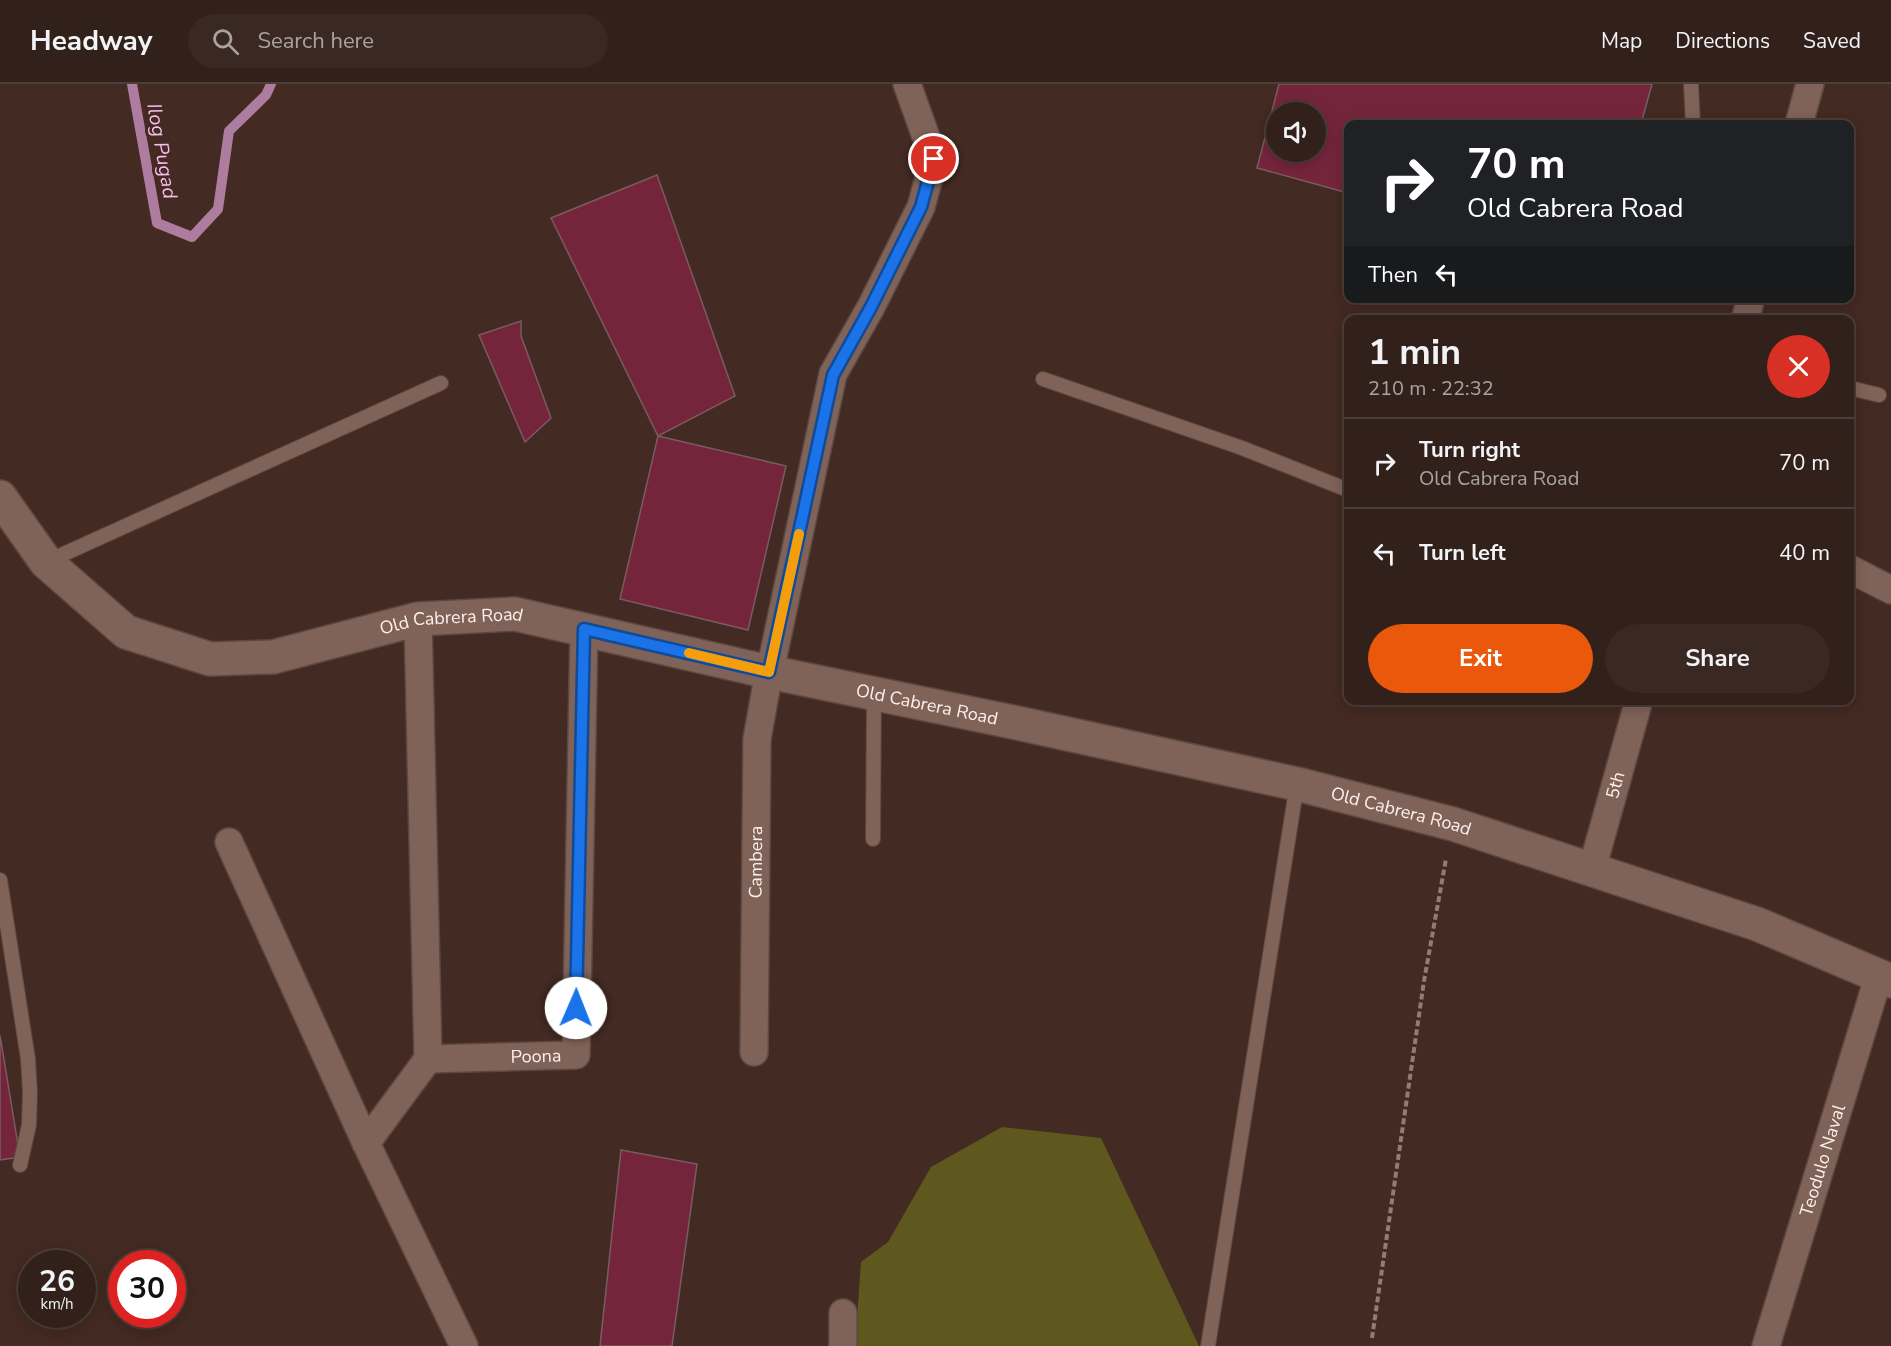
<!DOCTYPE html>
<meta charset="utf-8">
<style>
body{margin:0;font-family:"Nunito Sans",sans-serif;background:#3a2823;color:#f1f3f6;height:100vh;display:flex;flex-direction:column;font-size:22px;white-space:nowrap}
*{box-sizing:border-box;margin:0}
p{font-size:20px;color:#a8a3a2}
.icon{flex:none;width:33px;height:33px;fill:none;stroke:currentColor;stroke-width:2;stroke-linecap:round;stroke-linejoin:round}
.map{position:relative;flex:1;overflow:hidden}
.sheet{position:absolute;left:1344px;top:231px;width:510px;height:390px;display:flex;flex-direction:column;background:#32201a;border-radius:12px;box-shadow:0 3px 15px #0003,0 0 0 2px #4d3e39}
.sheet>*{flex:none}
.hud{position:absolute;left:1344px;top:36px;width:510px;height:183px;border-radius:12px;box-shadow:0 3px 15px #0003,0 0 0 2px #4d3e39;background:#202124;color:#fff;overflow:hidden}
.controls{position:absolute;left:1266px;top:18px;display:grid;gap:12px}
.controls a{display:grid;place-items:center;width:60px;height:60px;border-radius:50%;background:#32201a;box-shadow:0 3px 15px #0003,0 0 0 2px #4d3e39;font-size:30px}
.speed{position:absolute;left:18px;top:1166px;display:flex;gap:12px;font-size:30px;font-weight:700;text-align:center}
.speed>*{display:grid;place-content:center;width:78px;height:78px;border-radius:50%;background:#32201a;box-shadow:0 3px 15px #0003,0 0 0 2px #4d3e39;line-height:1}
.speed small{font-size:15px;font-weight:400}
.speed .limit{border:9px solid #d22;background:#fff;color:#111}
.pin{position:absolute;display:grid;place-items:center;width:51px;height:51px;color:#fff;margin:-26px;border:3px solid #fff;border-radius:50%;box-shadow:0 2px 6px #0007}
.me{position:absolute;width:66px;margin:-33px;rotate:1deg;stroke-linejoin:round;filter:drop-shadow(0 0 4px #0008)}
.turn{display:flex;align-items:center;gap:21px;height:126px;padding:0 24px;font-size:27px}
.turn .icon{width:78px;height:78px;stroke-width:2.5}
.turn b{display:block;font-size:42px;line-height:51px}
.then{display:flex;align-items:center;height:57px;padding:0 24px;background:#0003;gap:12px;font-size:22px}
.round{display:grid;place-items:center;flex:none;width:63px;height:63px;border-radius:32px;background:#3a2823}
.headline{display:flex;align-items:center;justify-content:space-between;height:102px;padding:0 24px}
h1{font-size:36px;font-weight:700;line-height:45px}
.cta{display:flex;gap:12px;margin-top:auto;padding:12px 24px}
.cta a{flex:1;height:69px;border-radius:36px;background:#ea580c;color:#fff;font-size:24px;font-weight:700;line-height:69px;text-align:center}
.cta a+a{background:#3a2823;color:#f1f3f6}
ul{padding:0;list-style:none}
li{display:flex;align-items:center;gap:18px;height:90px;padding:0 24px;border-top:2px solid #4d3e39}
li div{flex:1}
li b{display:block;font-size:22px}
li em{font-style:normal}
header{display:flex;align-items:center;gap:36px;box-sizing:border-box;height:84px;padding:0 30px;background:#32201a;border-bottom:2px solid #4d3e39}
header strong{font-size:28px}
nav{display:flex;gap:33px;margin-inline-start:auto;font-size:21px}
.search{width:420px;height:54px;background:#3a2823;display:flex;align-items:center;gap:15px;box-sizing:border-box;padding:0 21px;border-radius:33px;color:#a8a3a2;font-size:22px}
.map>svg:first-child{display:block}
</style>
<header>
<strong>Headway</strong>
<div class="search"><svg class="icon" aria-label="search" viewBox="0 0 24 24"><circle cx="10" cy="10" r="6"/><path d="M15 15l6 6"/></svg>Search here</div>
<nav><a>Map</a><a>Directions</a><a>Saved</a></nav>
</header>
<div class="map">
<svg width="1891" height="1262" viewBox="0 0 1891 1262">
<rect width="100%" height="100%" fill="#432a22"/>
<path fill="#5f581e" d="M1002 1043 1101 1054 1199 1262H855L861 1178 888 1158 931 1083Z"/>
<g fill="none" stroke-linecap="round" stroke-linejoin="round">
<path stroke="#ad7c9f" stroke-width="10" d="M132 0 157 139 192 153 218 125 229 47 266 11 271 0"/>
</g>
<path fill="#74253c" stroke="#7a5b61" stroke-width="1.5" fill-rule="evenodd" d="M1279 0H1652L1641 40H1348V109L1257 84ZM1276 28H1316V68H1276Z
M657 91 735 312 658 352 551 134Z
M521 237V252L551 334 525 358 479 251Z
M658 352 786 382 748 546 620 515Z
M0 951 20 1073 0 1076Z
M621 1066 697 1080 672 1262H600Z"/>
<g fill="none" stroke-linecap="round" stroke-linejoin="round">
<defs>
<path id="lane" d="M1691 0 1693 40
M1043 295 1242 364 1348 406
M1850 304 1879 311
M46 478 441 299
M873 755 874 609
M0 796 28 975 30 1009 29 1041 20 1081
M1208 1262 1297 700"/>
<g id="street">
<path d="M1799 40 1810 0"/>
<path d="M1745 236 1751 214"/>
<path d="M1850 485 1891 506"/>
<path d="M229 758 366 1059 464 1262"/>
<path id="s1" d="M1592 785 1639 616"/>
<path id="s2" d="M754 968 757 655 769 588 773 573 833 290 871 223 921 123 934 75 907 0"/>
<path id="s3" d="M428 975 576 971 584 545"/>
<path d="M366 1059 428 975 418 535"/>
<path d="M843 1229V1262"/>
<path id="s4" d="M1766 1262 1879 891"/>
</g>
<g id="secondary">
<path id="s5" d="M0 413 46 478 126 548 210 575 273 573 418 535 515 530 769 588 1022 640 1297 700 1453 740 1757 840 1891 897"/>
</g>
</defs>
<use href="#lane" stroke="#5c4741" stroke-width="16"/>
<use href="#street" stroke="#5c4741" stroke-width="30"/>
<use href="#secondary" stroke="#5c4741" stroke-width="36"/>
<path stroke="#917c76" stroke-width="4" stroke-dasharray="6 3" stroke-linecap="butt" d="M1372 1254 1424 897 1446 775"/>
<use href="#lane" stroke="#7f6258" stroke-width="14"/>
<use href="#street" stroke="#7f6258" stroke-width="27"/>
<use href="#secondary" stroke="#7f6258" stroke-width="33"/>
</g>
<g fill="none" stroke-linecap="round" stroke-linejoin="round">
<defs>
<path id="route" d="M576 924 584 545 769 588 833 291 871 223 921 123 934 75"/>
</defs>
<use href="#route" stroke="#114b97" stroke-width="15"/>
<use href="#route" stroke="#1a73e8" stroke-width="10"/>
<path stroke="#f59e0b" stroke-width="10" d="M689 569 769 588 799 450"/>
</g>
<g text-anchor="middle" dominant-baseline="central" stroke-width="6" stroke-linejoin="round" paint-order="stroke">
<g font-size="18" fill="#fdefeb" stroke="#432a22">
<text stroke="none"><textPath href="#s5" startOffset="520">Old Cabrera Road</textPath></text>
<text stroke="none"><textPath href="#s5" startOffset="1006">Old Cabrera Road</textPath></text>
<text stroke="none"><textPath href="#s1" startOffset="87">5th</textPath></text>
<text stroke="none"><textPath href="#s5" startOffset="1492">Old Cabrera Road</textPath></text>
<text stroke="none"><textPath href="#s2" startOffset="190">Cambera</textPath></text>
<text stroke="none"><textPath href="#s3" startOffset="108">Poona</textPath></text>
<text stroke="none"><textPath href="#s4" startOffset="194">Teodulo Naval</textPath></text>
</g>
<g font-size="20" font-style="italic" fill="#f6bee9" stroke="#432a22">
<text transform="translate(162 67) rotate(80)">Ilog Pugad</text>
</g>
</g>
</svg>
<div class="controls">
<a><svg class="icon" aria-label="sound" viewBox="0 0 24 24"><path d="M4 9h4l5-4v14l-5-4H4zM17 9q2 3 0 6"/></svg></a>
</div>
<div class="speed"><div>26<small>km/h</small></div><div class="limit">30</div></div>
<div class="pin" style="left:934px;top:75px;background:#d93025"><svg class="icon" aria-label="arrive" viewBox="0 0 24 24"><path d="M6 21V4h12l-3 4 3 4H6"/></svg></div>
<svg class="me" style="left:576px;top:924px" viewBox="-20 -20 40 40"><circle r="19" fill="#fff"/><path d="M0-13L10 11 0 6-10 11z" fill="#1a73e8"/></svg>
<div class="hud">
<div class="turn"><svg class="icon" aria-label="right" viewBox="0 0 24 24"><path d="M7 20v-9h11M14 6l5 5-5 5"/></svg><div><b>70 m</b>Old Cabrera Road</div></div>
<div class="then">Then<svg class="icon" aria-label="left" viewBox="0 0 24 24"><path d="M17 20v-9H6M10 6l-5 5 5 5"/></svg></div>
</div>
<section class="sheet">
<div class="headline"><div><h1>1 min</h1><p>210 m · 22:32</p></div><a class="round" style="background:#d93025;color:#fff"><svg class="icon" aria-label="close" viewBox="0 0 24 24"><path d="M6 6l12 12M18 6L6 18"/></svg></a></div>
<ul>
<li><svg class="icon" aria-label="right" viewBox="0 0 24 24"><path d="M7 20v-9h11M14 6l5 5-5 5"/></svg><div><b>Turn right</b><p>Old Cabrera Road</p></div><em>70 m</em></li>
<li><svg class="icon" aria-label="left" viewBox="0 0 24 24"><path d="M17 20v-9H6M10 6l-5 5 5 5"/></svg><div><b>Turn left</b></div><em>40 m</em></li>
</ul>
<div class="cta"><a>Exit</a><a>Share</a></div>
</section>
</div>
